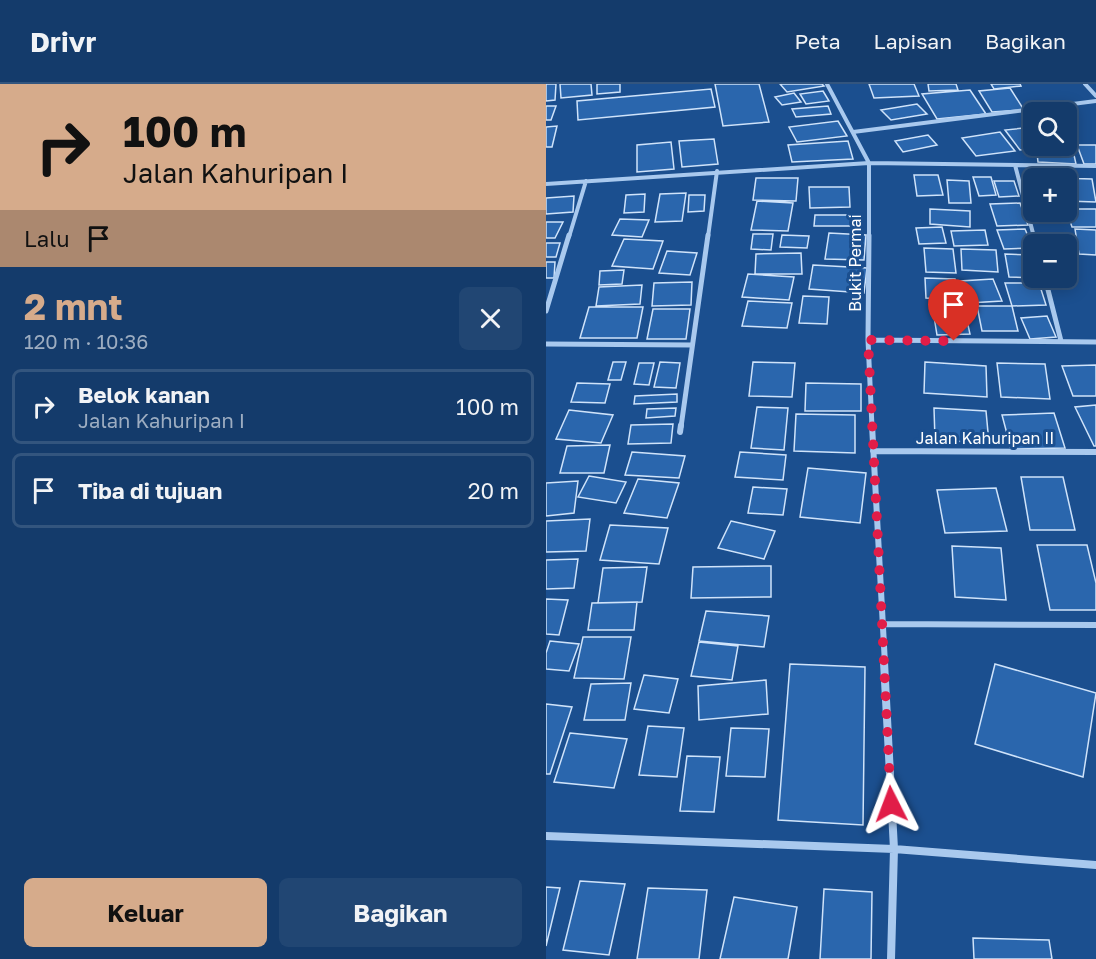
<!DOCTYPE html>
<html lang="id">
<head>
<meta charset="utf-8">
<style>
	:root { --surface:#143b6b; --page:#214673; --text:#f1f3f6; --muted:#9dadc1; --line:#33557e; --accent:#d6ab8b }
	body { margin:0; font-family:"Golos Text",sans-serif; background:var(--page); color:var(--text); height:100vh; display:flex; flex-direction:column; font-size:22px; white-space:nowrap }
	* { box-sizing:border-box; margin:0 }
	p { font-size:20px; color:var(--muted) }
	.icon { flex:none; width:33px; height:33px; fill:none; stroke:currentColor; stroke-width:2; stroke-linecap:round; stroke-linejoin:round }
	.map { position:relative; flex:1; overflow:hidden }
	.details { display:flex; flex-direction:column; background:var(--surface); width:546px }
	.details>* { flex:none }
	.top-card { background:#d6ab8b; color:#111; overflow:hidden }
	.tools { position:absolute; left:477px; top:18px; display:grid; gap:12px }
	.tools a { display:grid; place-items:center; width:54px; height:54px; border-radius:9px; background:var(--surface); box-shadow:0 3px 15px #0003,0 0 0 2px var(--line); font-size:30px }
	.pin { position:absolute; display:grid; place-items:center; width:51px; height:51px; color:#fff; margin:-62px -26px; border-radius:50% 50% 50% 0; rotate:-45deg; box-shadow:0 0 6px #0007 }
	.pin .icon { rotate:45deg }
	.me { position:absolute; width:66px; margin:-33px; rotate:357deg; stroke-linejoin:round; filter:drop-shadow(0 0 4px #0008) }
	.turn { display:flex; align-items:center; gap:21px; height:126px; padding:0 24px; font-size:27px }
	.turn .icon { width:78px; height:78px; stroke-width:2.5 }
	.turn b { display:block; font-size:42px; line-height:51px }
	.then { display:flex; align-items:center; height:57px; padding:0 24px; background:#0003; gap:12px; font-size:22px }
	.round { display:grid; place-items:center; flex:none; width:63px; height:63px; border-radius:9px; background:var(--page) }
	.headline { display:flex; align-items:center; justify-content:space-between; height:102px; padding:0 24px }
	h1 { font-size:36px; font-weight:700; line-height:45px; color:var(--accent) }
	.primary-button { display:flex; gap:12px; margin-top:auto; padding:12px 24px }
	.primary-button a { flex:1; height:69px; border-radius:9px; background:var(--accent); color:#111; font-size:24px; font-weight:700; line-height:69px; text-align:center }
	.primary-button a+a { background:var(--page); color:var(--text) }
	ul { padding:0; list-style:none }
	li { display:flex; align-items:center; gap:18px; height:75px; margin:0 12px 9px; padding:0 12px; border:3px solid var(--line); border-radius:9px }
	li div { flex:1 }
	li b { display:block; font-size:22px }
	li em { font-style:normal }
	header { display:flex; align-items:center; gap:36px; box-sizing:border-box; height:84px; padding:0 30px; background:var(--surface); border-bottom:2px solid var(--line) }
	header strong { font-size:28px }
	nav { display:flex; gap:33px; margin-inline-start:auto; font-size:21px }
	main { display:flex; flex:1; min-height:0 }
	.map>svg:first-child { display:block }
</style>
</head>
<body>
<header>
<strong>Drivr</strong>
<nav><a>Peta</a><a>Lapisan</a><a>Bagikan</a></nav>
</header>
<main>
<section class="details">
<div class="top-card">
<div class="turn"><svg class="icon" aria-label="right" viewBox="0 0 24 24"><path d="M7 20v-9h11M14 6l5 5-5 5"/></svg><div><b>100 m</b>Jalan Kahuripan I</div></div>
<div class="then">Lalu<svg class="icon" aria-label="arrive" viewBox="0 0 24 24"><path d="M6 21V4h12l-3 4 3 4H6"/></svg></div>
</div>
<div class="headline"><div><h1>2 mnt</h1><p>120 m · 10:36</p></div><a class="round"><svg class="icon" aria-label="close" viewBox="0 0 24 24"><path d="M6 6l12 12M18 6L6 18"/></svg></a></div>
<ul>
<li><svg class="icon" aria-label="right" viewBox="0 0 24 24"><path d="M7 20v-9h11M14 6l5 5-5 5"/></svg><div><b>Belok kanan</b><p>Jalan Kahuripan I</p></div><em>100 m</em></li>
<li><svg class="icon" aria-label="arrive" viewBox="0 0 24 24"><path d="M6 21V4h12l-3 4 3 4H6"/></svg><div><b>Tiba di tujuan</b></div><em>20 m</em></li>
</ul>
<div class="primary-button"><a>Keluar</a><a>Bagikan</a></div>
</section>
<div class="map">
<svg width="550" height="875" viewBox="0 0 550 875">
	<rect width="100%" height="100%" fill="#1b4f8f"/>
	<path fill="#2a66ad" stroke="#cfe3fa" stroke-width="1.5" d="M0,0h10l-1,16 -9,1z
		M14,0h31l1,11 -31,3z
		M51,0h23v8l-23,2z
		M169,0h44l10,38 -46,4z
		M234,0h42l2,2 -37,6z
		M323,0h45l5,12 -45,2z
		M382,0h28l2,6 -29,1z
		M445,0h29l1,2 -27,3z
		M464,4l14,22 -32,2 -13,-21z
		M165,5l4,18 -137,13 -1,-19z
		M424,6l16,24 -49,5 -15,-25z
		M277,7l6,10 -23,3 -6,-10z
		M248,9l7,9 -19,3 -7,-8z
		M371,20l10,10 -36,6 -10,-10z
		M0,22h10l-5,14h-5z
		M282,22l3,8 -35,3 -4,-8z
		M292,37l9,15 -50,6 -8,-15z
		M11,42l-5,21h-6v-20z
		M488,43v19h20l-34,4 -15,-20z
		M454,48l15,19 -39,5 -14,-18z
		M382,51l9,10 -34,7 -8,-11z
		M168,55l4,25 -36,3 -3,-26z
		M302,57l5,18 -61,3 -4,-17z
		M125,58l3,27 -37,3v-27z
		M531,61h19v19h-12z
		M491,69l37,2 2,9 -38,-2z
		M368,91h24l5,20 -26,1z
		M427,93h18l5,18 -17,1z
		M210,94h42l-2,23 -43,-1z
		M512,94l34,1 4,23 -30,-1v-23z
		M401,96l22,1 2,22h-22z
		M448,97h20l5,15 -20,1z
		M263,103h40l1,20 -40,1z
		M140,109l-4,28 -27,1 5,-28z
		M99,110l-1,18 -20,1 2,-18z
		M143,111h16l-1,16 -16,1z
		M28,112l-1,16 -27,2v-16z
		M211,117l36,2 -5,28 -37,-1z
		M474,119l8,22 -31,1 -7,-22z
		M384,125l40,2v16l-40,-3z
		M520,125h30v18h-24z
		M269,131h45v11h-46z
		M74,135l29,1 -7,17 -30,-2z
		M0,138h17l-8,16h-9z
		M396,143l4,16 -27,1 -3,-16z
		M479,145l8,19 -29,1 -7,-19z
		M529,145l21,1v25l-17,-1z
		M439,146l3,15 -34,1 -3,-15z
		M283,149l37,2 -2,25 -39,-1z
		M207,150h20l-2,16 -20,-1z
		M236,151l27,1 -2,12 -27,-1z
		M78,155l39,2 -10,28 -41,-3z
		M0,159h14l-4,14h-10z
		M378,164l29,1 3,24 -30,-1z
		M415,165l35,1 2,22 -36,-2z
		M121,167l30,2 -7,22 -31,-2z
		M255,169l1,21h-47l1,-20z
		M459,170l28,1 1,23h4l-29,-1z
		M0,178h9l-1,16h-8z
		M267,181l54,3 -3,25 -55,-4z
		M78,186l-2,14 -23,1 1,-14z
		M202,190l46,3 -5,23 -47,-3z
		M379,194l30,1 1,21 -30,-2z
		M447,195l9,22 -34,2 -8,-22z
		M146,198l-1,23 -39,1 2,-23z
		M459,199h34l7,22 -34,1z
		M96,201l-2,19 -44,2 3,-19z
		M257,212l26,1 -2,27 -28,-1z
		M202,217l44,2 -5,25 -45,-2z
		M417,219l7,31 -33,1 -5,-31z
		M431,222h35l6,25h-36z
		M43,223h54l-6,31h-57z
		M107,225h37l-4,30h-39z
		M501,232l9,21 -26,2 -9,-21z
		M67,278h13l-5,18h-13z
		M114,278l20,1 -4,25 -22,-1z
		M207,278l42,1 -3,34 -43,-1z
		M379,278l61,4 1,31 -63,-4z
		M93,279h15l-5,22 -15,-1z
		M451,279l48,1 5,35 -49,-2z
		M550,281v31h-23l-11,-30z
		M31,299l33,1 -5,19 -34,-1z
		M260,299l55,1v27h-56z
		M131,310v8l-43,2 1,-8z
		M550,321v41h-2l-19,-39z
		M211,323l31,1 -4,42 -33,-2z
		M130,324l-1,8 -29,2 1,-9z
		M388,324l52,3 3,32 -54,-3z
		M23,326l44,5 -12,28 -45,-4z
		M508,329l11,35 -54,1 -9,-34z
		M250,330l59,1v38l-61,-2z
		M127,340l-2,19 -43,1 3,-19z
		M64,361l-6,28h-44l7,-27z
		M86,368l53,4 -6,22 -54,-3z
		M194,368l46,3 -3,25 -48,-3z
		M262,384l58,5 -6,50 -60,-6z
		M43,392l37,6 -10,21 -38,-6z
		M475,393h42l12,53h-45z
		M92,395l41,4 -12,35 -43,-5z
		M32,397l-4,32 -28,3v-33z
		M207,403l34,2 -4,26 -35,-2z
		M450,404l11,43 -62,2 -8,-43z
		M44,435l-4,32 -40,1v-31z
		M185,437l44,10 -11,28 -46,-11z
		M64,441l58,3 -9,36 -59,-4z
		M491,461h50l9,38v27h-46z
		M406,462l49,2 5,52 -51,-3z
		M32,475l-4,29 -28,1v-29z
		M225,482v31l-80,1 2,-31z
		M101,483l-5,35 -44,1 5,-35z
		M0,515l22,1 -9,35 -13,-1z
		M91,518l-3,28h-46l4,-27z
		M160,527l63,5 -5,31 -65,-6z
		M37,553h48l-7,42 -50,-1z
		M4,557l29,3 -10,27 -23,-2v-16z
		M153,558l39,4 -6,34 -41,-4z
		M244,580l75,3 -2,158 -85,-5z
		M449,580l101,29 -13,84 -108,-33z
		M98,591l34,4 -9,34 -35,-4z
		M220,596l2,34 -69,6 -1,-34z
		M85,599l-6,37h-41l7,-36z
		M0,620l26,3 -22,67h-4z
		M102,642l36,2 -7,49 -38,-2z
		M185,644l38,1 -4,48 -39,-1z
		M24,649l57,6 -13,49 -60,-6z
		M141,672l33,1 -6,55 -34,-1z
		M34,797l45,3 -16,71 -46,-5z
		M0,803l14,1 -14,58z
		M102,804l59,2 -8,69h-62z
		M278,805l48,3 -1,67h-51z
		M188,813l63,10 -9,52h-68z
		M427,854l76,2 3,19h-78z"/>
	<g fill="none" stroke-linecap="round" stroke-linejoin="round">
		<path stroke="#a9c9ee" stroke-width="4" d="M281,0l42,79v74
			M539,0l11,12
			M307,48l243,-31
			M469,81l19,72
			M0,100l323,-21 227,3
			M23,153l17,-56
			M162,153l9,-66"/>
		<path stroke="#a9c9ee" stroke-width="5" d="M323,151l-1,105 4,87
			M488,151l2,9
			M499,194l16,63
			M0,227l23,-76
			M322,256l228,2
			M0,260l146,1
			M135,343l27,-192"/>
		<path stroke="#a9c9ee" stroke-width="6" d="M326,341l13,239
			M134,348l1,-7
			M327,367l223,1
			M336,540l214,1"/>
		<path stroke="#a9c9ee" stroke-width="8" d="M338,578l10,187 -3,110
			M0,752l348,13 202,16"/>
	</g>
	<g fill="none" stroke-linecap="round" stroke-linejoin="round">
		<path stroke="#e11d48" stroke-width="10" stroke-dasharray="0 18" d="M345,720l-23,-464 86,1"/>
	</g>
	<g text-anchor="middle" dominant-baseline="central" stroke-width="6" stroke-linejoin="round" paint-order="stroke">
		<g font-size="16" fill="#fff" stroke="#1b4f8f">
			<text transform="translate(309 179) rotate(-90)">Bukit Permai</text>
			<text x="439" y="354">Jalan Kahuripan II</text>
		</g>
	</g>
</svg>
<div class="tools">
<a><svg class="icon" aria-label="search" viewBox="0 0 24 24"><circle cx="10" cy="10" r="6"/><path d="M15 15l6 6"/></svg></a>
<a>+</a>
<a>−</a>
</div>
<div class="pin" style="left:408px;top:257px;background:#d93025"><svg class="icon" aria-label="arrive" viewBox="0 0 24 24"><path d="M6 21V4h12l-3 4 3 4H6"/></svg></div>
<svg class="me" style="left:345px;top:720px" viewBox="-20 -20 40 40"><path d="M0-17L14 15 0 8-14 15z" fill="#e11d48" stroke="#fff" stroke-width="4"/></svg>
</div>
</main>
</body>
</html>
